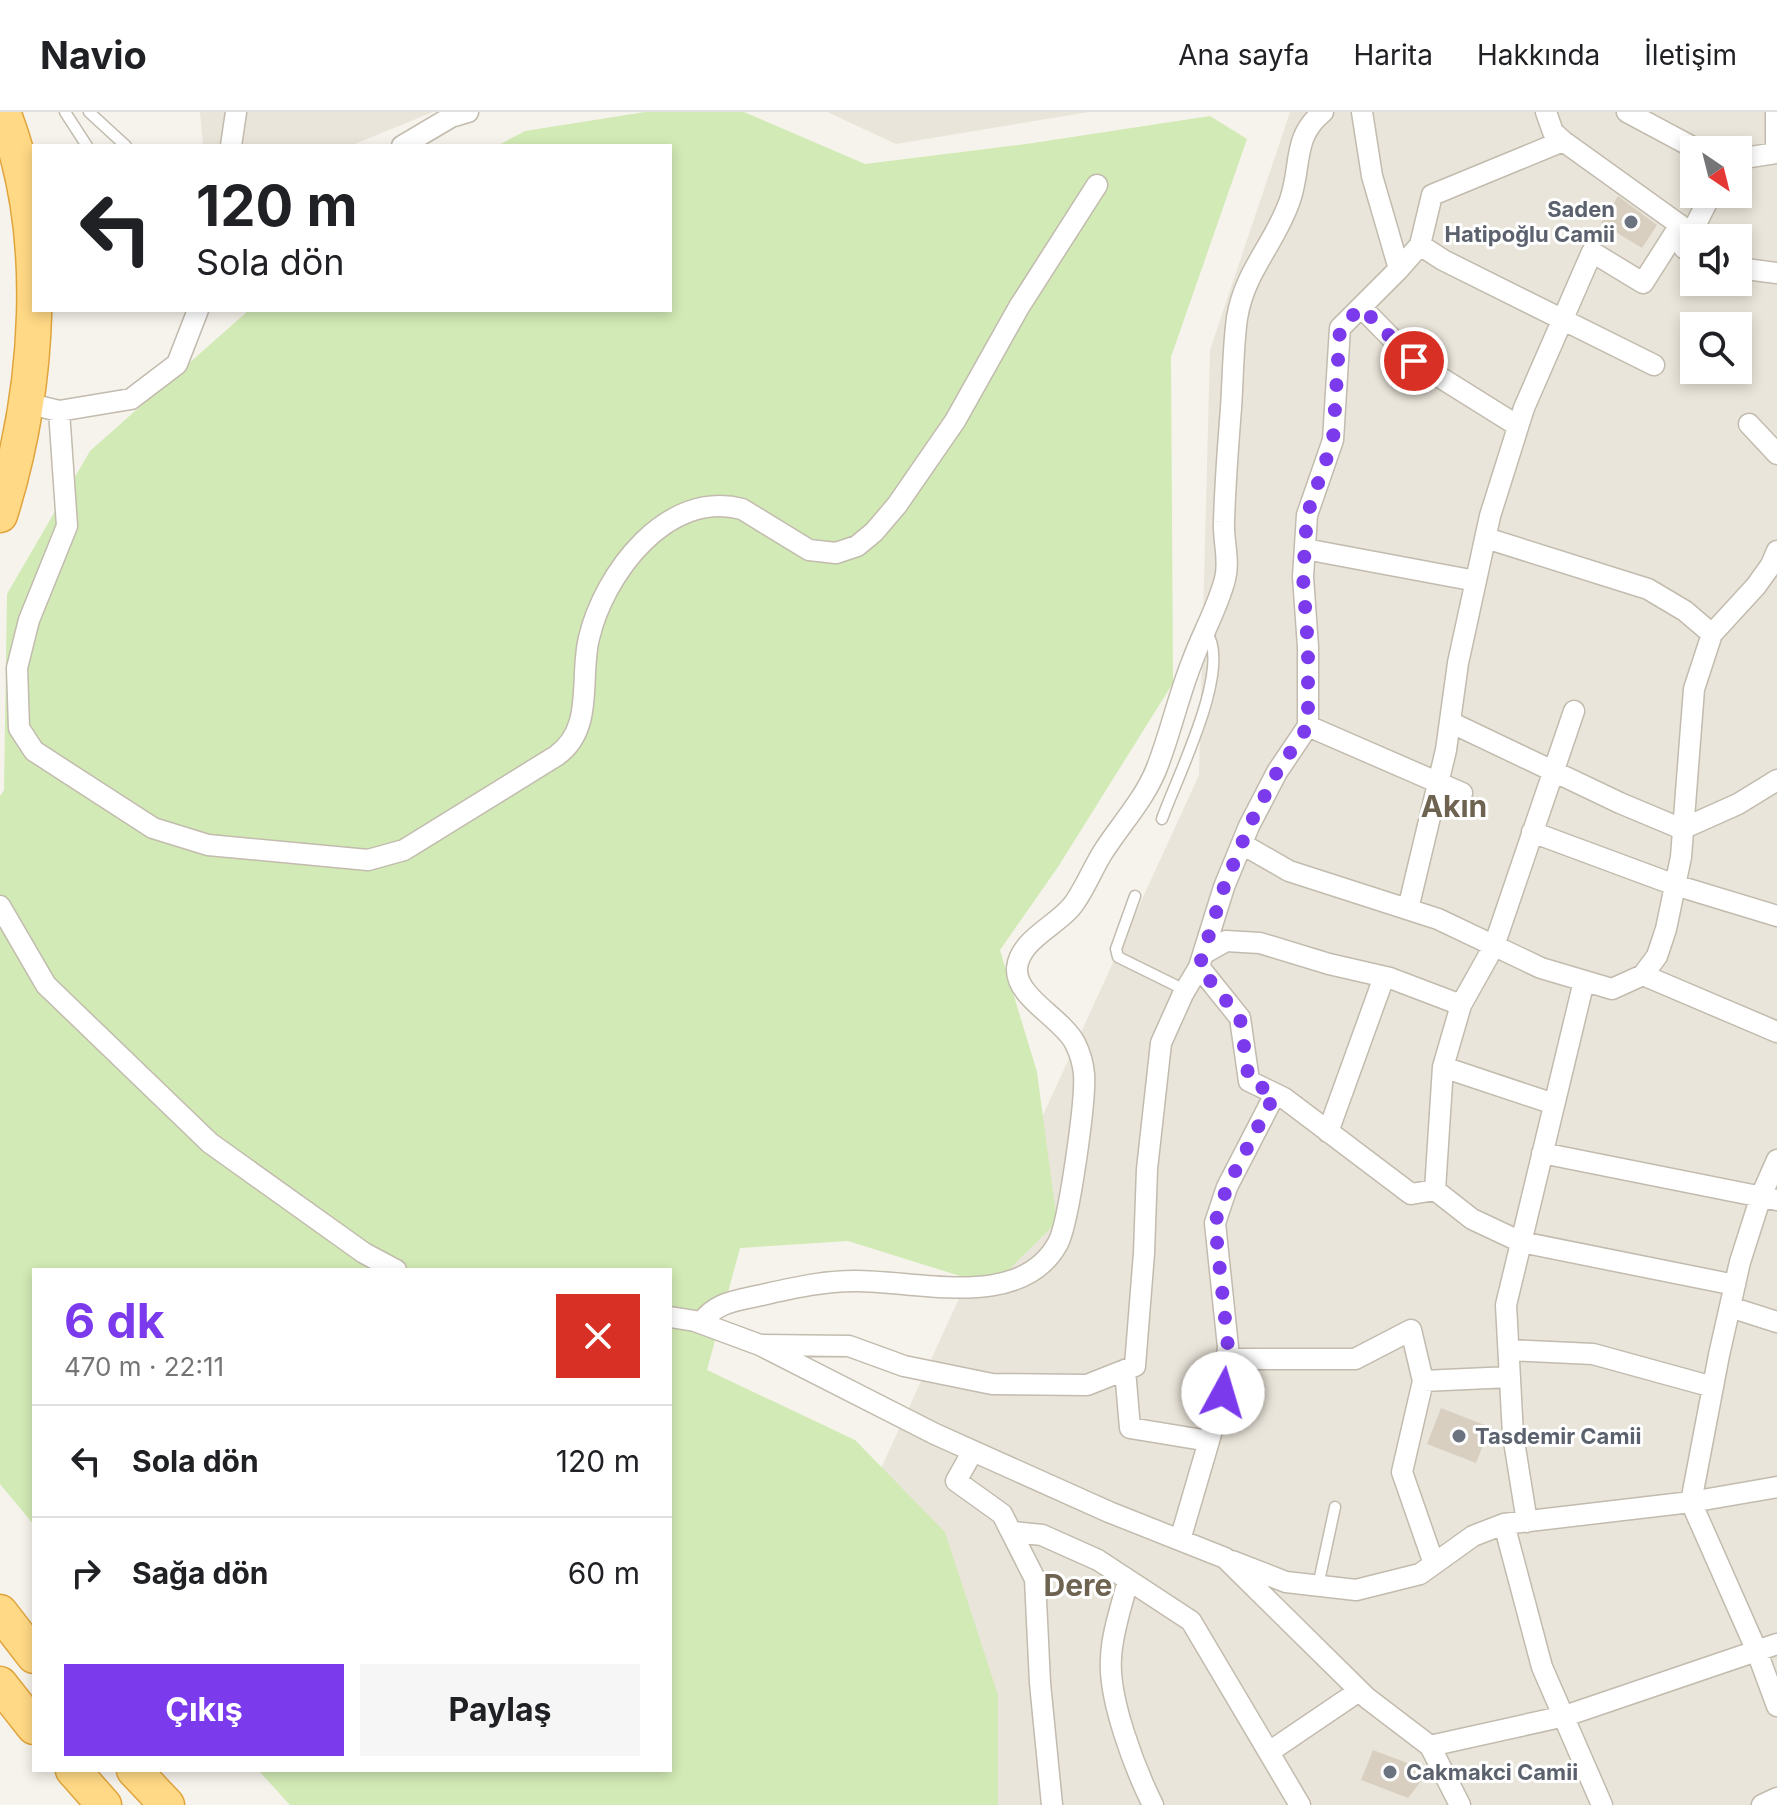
<!DOCTYPE html>
<html lang="tr">
<head>
<meta charset="utf-8">
<style>
	:root { --surface:#fff; --page:#f6f6f6; --text:#202124; --muted:#757577; --line:#e0e0e0; --accent:#7c3aed }
	body { margin:0; font-family:Inter,sans-serif; background:var(--page); color:var(--text); height:100vh; display:flex; flex-direction:column; font-size:30px; white-space:nowrap }
	* { box-sizing:border-box; margin:0 }
	p { font-size:26px; color:var(--muted) }
	.icon { flex:none; width:44px; height:44px; fill:none; stroke:currentColor; stroke-width:2; stroke-linecap:round; stroke-linejoin:round }
	.map { position:relative; flex:1; overflow:hidden }
	.details { position:absolute; left:32px; top:1156px; width:640px; height:504px; display:flex; flex-direction:column; background:var(--surface); border-radius:0px; box-shadow:0 4px 12px #0003 }
	.details>* { flex:none }
	.guide { position:absolute; left:32px; top:32px; width:640px; height:168px; border-radius:0px; box-shadow:0 4px 12px #0003; background:#fff; color:var(--text); overflow:hidden }
	.needle { width:52px; rotate:145deg }
	.buttons { position:absolute; left:1680px; top:24px; display:grid; gap:16px }
	.buttons a { display:grid; place-items:center; width:72px; height:72px; border-radius:0px; background:var(--surface); box-shadow:0 4px 12px #0003; font-size:40px }
	.pin { position:absolute; display:grid; place-items:center; width:68px; height:68px; color:#fff; margin:-34px; border:4px solid #fff; border-radius:50%; box-shadow:0 2px 8px #0007 }
	.me { position:absolute; width:88px; margin:-44px; rotate:6deg; stroke-linejoin:round; filter:drop-shadow(0 0 6px #0008) }
	.turn { display:flex; align-items:center; gap:28px; height:168px; padding:0 32px; font-size:36px }
	.turn .icon { width:104px; height:104px; stroke-width:2.5 }
	.turn b { display:block; font-size:56px; line-height:68px }
	.round { display:grid; place-items:center; flex:none; width:84px; height:84px; border-radius:0px; background:var(--page) }
	.summary { display:flex; align-items:center; justify-content:space-between; height:136px; padding:0 32px }
	h1 { font-size:48px; font-weight:700; line-height:60px; color:var(--accent) }
	.primary-button { display:flex; gap:16px; margin-top:auto; padding:16px 32px }
	.primary-button a { flex:1; height:92px; border-radius:0px; background:var(--accent); color:#fff; font-size:32px; font-weight:700; line-height:92px; text-align:center }
	.primary-button a+a { background:var(--page); color:var(--text) }
	ul { padding:0; list-style:none }
	li { display:flex; align-items:center; gap:24px; height:112px; padding:0 32px; border-top:2px solid var(--line) }
	li div { flex:1 }
	li b { display:block; font-size:30px }
	li em { font-style:normal }
	header { display:flex; align-items:center; gap:48px; box-sizing:border-box; height:112px; padding:0 40px; background:var(--surface); border-bottom:2px solid var(--line) }
	header strong { font-size:38px }
	nav { display:flex; gap:44px; margin-inline-start:auto; font-size:28px }
	.map>svg:first-child { display:block }
</style>
</head>
<body>
<header>
<strong>Navio</strong>
<nav><a>Ana sayfa</a><a>Harita</a><a>Hakkında</a><a>İletişim</a></nav>
</header>
<div class="map">
<svg width="1777" height="1693" viewBox="0 0 1777 1693">
	<rect width="100%" height="100%" fill="#f6f3ec"/>
	<path fill="#eae5da" fill-rule="evenodd" d="M200,0h233l-83,34h-147z
		M827,0h262l-193,32z
		M1290,0h487v1693h-835l-75,-306 332,-724 11,-425zM1694,38h44v44h-44zM1694,126h44v44h-44zM1694,214h44v44h-44z"/>
	<path fill="#d2eab5" d="M645,0h99l121,52 168,-21 177,-27 37,23 -76,218 2,326 -115,184 -58,83 37,122 20,150 -65,64 -144,-45 -108,7 -33,122 148,70 90,92 53,163v110h-708l-32,-35h412v-500h-636v255l-34,-41v-688l4,-6 3,-196 83,-143 159,-141h421v-164h-173l28,-15z"/>
	<path fill="#d8cfc1" d="M1618,84l39,29 -15,23 -41,-25z
		M1441,1296l49,19 -14,36 -49,-19z
		M1373,1638l37,14 12,16 -14,18 -47,-18z"/>
	<g fill="none" stroke-linecap="round" stroke-linejoin="round">
		<defs>
			<path id="service" d="M65,0l22,34
				M89,0l37,34
				M1162,707c13,-38 72,-153 44,-187
				M1135,784l-19,53 2,8 67,33
				M1318,1474l17,-79"/>
			<path id="minor" d="M1546,0l7,20 10,9 117,84 4,23 10,8
				M1627,0l71,38
				M231,34l5,-34
				M402,34l49,-29 17,-5
				M1738,47l38,-6v-41
				M1420,133l23,15 211,105
				M1684,136l27,-54
				M1738,156l39,5
				M1399,157l21,-24 12,-50 131,-54
				M1361,195l53,54 104,65
				M26,291l33,8 72,-12 46,-35 21,-54
				M59,299l8,115 -38,94 -12,48 2,60 15,23 119,77 55,17 160,15 36,-10 152,-94c39,-27 23,-78 33,-118 15,-64 78,-149 153,-129l67,41 27,3 21,-7 17,-14 23,-27 58,-84 64,-114 78,-122
				M1749,312l28,30
				M1486,426l162,51 37,22 27,23
				M1305,437l171,32
				M1450,610l170,81 62,26 56,-25 39,-24
				M1308,614l154,67
				M1532,720l143,53 102,31
				M1242,732l47,27 149,48 103,49 71,21 31,-14 14,-19 9,-27 15,-72 13,-168 18,-55 44,-48 15,-21 6,-14
				M0,794l46,79 164,158 154,110 32,17
				M1408,797l38,-159 12,-87 32,-147 34,-108 68,-156 51,31 37,-58
				M1203,842l23,-13 34,2 69,21 61,14 71,27
				M1199,855l41,51 9,63 35,17 127,96 24,-4 37,29 49,23 214,43
				M1643,863l134,57
				M1443,955l111,37
				M1328,1020l56,-155
				M1542,1041l235,47
				M1777,1048l-16,36 -21,66 -21,93 -28,147 65,147 21,57
				M1435,1078l8,-123 18,-62 33,-59 80,-235
				M1730,1195l47,15
				M670,1205l25,4 65,24 175,89 174,78 116,46 142,140 63,48 30,59
				M701,1211c14,-20 33,-22 56,-27 32,-7 64,-15 97,-15 62,-1 167,31 204,-38 11,-21 28,-143 26,-169 -1,-11 -4,-21 -9,-31 -13,-25 -60,-46 -58,-75 3,-30 43,-43 58,-66 11,-16 18,-34 28,-50 18,-28 40,-51 53,-82 14,-35 22,-73 36,-108 10,-28 26,-55 33,-83 5,-19 -2,-38 -1,-57 1,-38 4,-76 7,-114 2,-30 2,-60 6,-90 8,-48 38,-74 53,-118 12,-35 2,-63 33,-88
				M760,1233l89,1 55,20 88,18 95,1 48,-19 9,-113 3,-84 14,-126 22,-49 16,-27 25,-80 25,-61 28,-54 31,-46v-79l-5,-70 4,-62 26,-75 7,-112 59,-59 -27,-93 -10,-64
				M1509,1238l84,4 120,33
				M1227,1247h128l56,-29 12,51 -21,91 32,92
				M1125,1258l5,58 79,13
				M1423,1269l87,-4
				M973,1339l-17,30 46,33 33,65 5,104 12,122
				M1527,1410l-14,-87 -7,-130 78,-324
				M1504,1412l38,143 60,138
				M1013,1420l29,3 56,25 93,61 109,184
				M1180,1428l43,-147 5,-46 -13,-124 12,-36 48,-93
				M1232,1449l54,21 70,8 64,-16 53,-38 31,-12 187,-22 86,-15
				M1128,1468c-6,25 -16,52 -17,78 -3,41 24,111 42,147
				M1430,1634l135,-30 212,-72
				M1269,1640l90,-61
				M1762,1693l15,-7"/>
			<path id="trunk" d="M0,403c39,-124 51,-281 3,-403
				M0,1500l34,44
				M0,1572l34,43
				M73,1658l31,35
				M134,1658l33,35"/>
		</defs>
		<use href="#service" stroke="#c2bbae" stroke-width="13"/>
		<use href="#minor" stroke="#c2bbae" stroke-width="23"/>
		<use href="#trunk" stroke="#e0a43c" stroke-width="37"/>
		<use href="#service" stroke="#fff" stroke-width="10"/>
		<use href="#minor" stroke="#fff" stroke-width="20"/>
		<use href="#trunk" stroke="#ffd985" stroke-width="34"/>
	</g>
	<g fill="none" stroke-linecap="round" stroke-linejoin="round">
		<path stroke="#7c3aed" stroke-width="14" stroke-dasharray="0 25.2" d="M1223,1281l5,-46 -13,-124 12,-36 48,-93 -26,-13 -9,-63 -41,-51 25,-80 25,-61 28,-54 31,-46v-79l-5,-70 4,-62 26,-75 7,-112 21,-21 53,54"/>
	</g>
	<g fill="#6b7280" stroke="#fff" stroke-width="3">
		<circle cx="1631" cy="110" r="8"/>
		<circle cx="1459" cy="1324" r="8"/>
		<circle cx="1390" cy="1660" r="8"/>
	</g>
	<g text-anchor="middle" dominant-baseline="central" stroke-width="6" stroke-linejoin="round" paint-order="stroke">
		<g font-size="22" font-weight="bold" fill="#5b616d" stroke="#fff" text-anchor="start">
			<text x="1615" y="97" text-anchor="end">Saden<tspan x="1615" dy="25">Hatipoğlu Camii</tspan></text>
			<text x="1475" y="1324">Tasdemir Camii</text>
			<text x="1406" y="1660">Cakmakci Camii</text>
		</g>
		<g font-size="30" font-weight="bold" fill="#6e6250" stroke="#fff">
			<text x="1454" y="694">Akın</text>
			<text x="1078" y="1473">Dere</text>
		</g>
	</g>
</svg>
<div class="buttons">
<a><svg class="needle" viewBox="-14 -14 28 28"><path d="M0-13l5 13h-10z" fill="#e53935"/><path d="M0 13l5-13h-10z" fill="#757577"/></svg></a>
<a><svg class="icon" aria-label="sound" viewBox="0 0 24 24"><path d="M4 9h4l5-4v14l-5-4H4zM17 9q2 3 0 6"/></svg></a>
<a><svg class="icon" aria-label="search" viewBox="0 0 24 24"><circle cx="10" cy="10" r="6"/><path d="M15 15l6 6"/></svg></a>
</div>
<div class="pin" style="left:1414px;top:249px;background:#d93025"><svg class="icon" aria-label="arrive" viewBox="0 0 24 24"><path d="M6 21V4h12l-3 4 3 4H6"/></svg></div>
<svg class="me" style="left:1223px;top:1281px" viewBox="-20 -20 40 40"><circle r="19" fill="#fff"/><path d="M0-13L10 11 0 6-10 11z" fill="#7c3aed"/></svg>
<div class="guide">
<div class="turn"><svg class="icon" aria-label="left" viewBox="0 0 24 24"><path d="M17 20v-9H6M10 6l-5 5 5 5"/></svg><div><b>120 m</b>Sola dön</div></div>
</div>
<section class="details">
<div class="summary"><div><h1>6 dk</h1><p>470 m · 22:11</p></div><a class="round" style="background:#d93025;color:#fff"><svg class="icon" aria-label="close" viewBox="0 0 24 24"><path d="M6 6l12 12M18 6L6 18"/></svg></a></div>
<ul>
<li><svg class="icon" aria-label="left" viewBox="0 0 24 24"><path d="M17 20v-9H6M10 6l-5 5 5 5"/></svg><div><b>Sola dön</b></div><em>120 m</em></li>
<li><svg class="icon" aria-label="right" viewBox="0 0 24 24"><path d="M7 20v-9h11M14 6l5 5-5 5"/></svg><div><b>Sağa dön</b></div><em>60 m</em></li>
</ul>
<div class="primary-button"><a>Çıkış</a><a>Paylaş</a></div>
</section>
</div>
</body>
</html>
